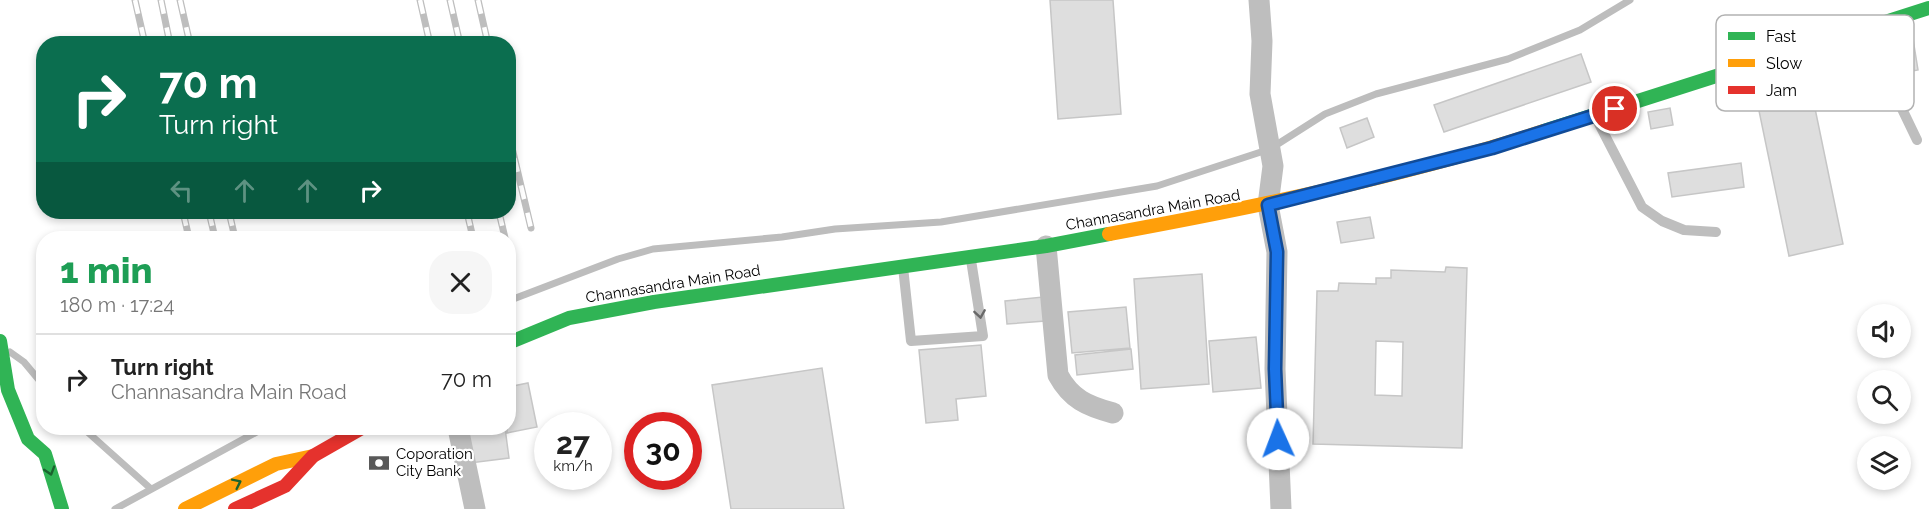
<!DOCTYPE html>
<html lang="en">
<head>
<meta charset="utf-8">
<style>
	:root { --surface:#fff; --page:#f6f6f6; --text:#222; --muted:#767676; --line:#e0e0e0 }
	body { margin:0; font-family:Raleway,sans-serif; background:var(--page); color:var(--text); height:100vh; display:flex; flex-direction:column; font-size:22px; white-space:nowrap }
	* { box-sizing:border-box; margin:0 }
	p { font-size:20px; color:var(--muted) }
	.icon { flex:none; width:33px; height:33px; fill:none; stroke:currentColor; stroke-width:2; stroke-linecap:round; stroke-linejoin:round }
	.map { position:relative; flex:1; overflow:hidden }
	.sheet { position:absolute; left:36px; top:231px; width:480px; height:204px; display:flex; flex-direction:column; background:var(--surface); border-radius:24px; box-shadow:0 3px 9px #0003 }
	.sheet>* { flex:none }
	.top-card { position:absolute; left:36px; top:36px; width:480px; height:183px; border-radius:24px; box-shadow:0 3px 9px #0003; background:#0b6e4f; color:#fff; overflow:hidden }
	.buttons { position:absolute; left:1857px; top:304px; display:grid; gap:12px }
	.buttons a { display:grid; place-items:center; width:54px; height:54px; border-radius:50%; background:var(--surface); box-shadow:0 3px 9px #0003; font-size:30px }
	.speed { position:absolute; left:534px; top:412px; display:flex; gap:12px; font-size:30px; font-weight:700; text-align:center }
	.speed>* { display:grid; place-content:center; width:78px; height:78px; border-radius:50%; background:var(--surface); box-shadow:0 3px 9px #0003; line-height:1 }
	.speed small { font-size:15px; font-weight:400 }
	.speed .limit { border:9px solid #d22; background:#fff; color:#111 }
	.pin { position:absolute; display:grid; place-items:center; width:51px; height:51px; color:#fff; margin:-26px; border:3px solid #fff; border-radius:50%; box-shadow:0 2px 6px #0007 }
	.me { position:absolute; width:66px; margin:-33px; rotate:358deg; stroke-linejoin:round; filter:drop-shadow(0 0 4px #0008) }
	.turn { display:flex; align-items:center; gap:21px; height:126px; padding:0 24px; font-size:27px }
	.turn .icon { width:78px; height:78px; stroke-width:2.5 }
	.turn b { display:block; font-size:42px; line-height:51px }
	.lanes { display:flex; align-items:center; height:57px; padding:0 24px; background:#0003; justify-content:center; gap:30px; direction:ltr }
	.lanes .off { opacity:.35 }
	.round { display:grid; place-items:center; flex:none; width:63px; height:63px; border-radius:24px; background:var(--page) }
	.overview { display:flex; align-items:center; justify-content:space-between; height:102px; padding:0 24px }
	h1 { font-size:36px; font-weight:800; line-height:45px; color:#1e9e55 }
	ul { padding:0; list-style:none }
	li { display:flex; align-items:center; gap:18px; height:90px; padding:0 24px; border-top:2px solid var(--line) }
	li div { flex:1 }
	li b { display:block; font-size:22px }
	li em { font-style:normal }
	.map>svg:first-child { display:block }
</style>
</head>
<body>
<div class="map">
<svg width="1929" height="509" viewBox="0 0 1929 509">
	<rect width="100%" height="100%" fill="#fff"/>
	<g fill="none" stroke-linecap="round" stroke-linejoin="round">
		<path stroke="#bdbdbd" stroke-width="7" d="M508,301l110,-42 35,-10 129,-12 53,-8 106,-7 216,-36 113,-37 55,-35 51,-20 132,-35 72,-29 50,-30
			M10,352l14,10 20,24
			M83,428l67,60
			M115,509l149,-81"/>
	</g>
	<path fill="#dedede" stroke="#c6c6c6" stroke-width="1.5" fill-rule="evenodd" d="M1050,0h63l8,114 -63,5z
		M1913,39l5,31 -27,5 -5,-31z
		M1581,54l10,28 -147,50 -10,-27z
		M1811,89l32,155 -54,12 -32,-155z
		M1670,108l3,17 -22,4 -3,-17z
		M1367,118l7,19 -27,11 -7,-20z
		M1741,163l3,24 -72,10 -4,-24z
		M1370,217l4,21 -33,5 -4,-21z
		M1446,267l21,1 -5,180 -149,-4 4,-153h21l1,-8 37,1v-6h15v-8l54,2zM1376,341l27,1 -1,54 -27,-1z
		M1202,274l7,110 -68,5 -7,-110z
		M1043,297l2,24 -38,3 -2,-23z
		M1126,307l4,41 -58,5 -4,-41z
		M1256,337l5,51 -48,4 -4,-51z
		M981,345l5,51 -30,3 2,21 -32,3 -7,-73z
		M1131,349l2,20 -56,6 -2,-20z
		M822,368l22,141h-113l-19,-124z
		M528,383l9,44 -30,6 1,-46z
		M465,428h40l4,30 -39,5z"/>
	<g fill="none" stroke-linecap="round" stroke-linejoin="round">
		<path stroke="#bebebe" stroke-width="10" d="M1865,32l52,108
			M1596,118l46,89 20,14 22,9 32,2
			M903,267l8,74 72,-5 -12,-76"/>
		<path stroke="#bebebe" stroke-width="21" d="M1259,0l3,41 -2,53 13,72 -5,39 9,47 -2,117 6,140
			M1046,246l12,129c13,24 29,31 55,38
			M458,428l17,81"/>
		<path stroke="#30b455" stroke-width="14" d="M1544,131l385,-123
			M0,341l8,49 20,49 17,15 17,55
			M508,343l61,-25 85,-16 392,-56 63,-12"/>
		<path stroke="#ff9f0a" stroke-width="14" d="M1109,234c147,-27 293,-57 435,-103
			M185,509l91,-45 37,-8"/>
		<path stroke="#e5322d" stroke-width="14" d="M235,509l50,-23 28,-30 49,-28"/>
		<defs>
			<path id="rail" d="M135,0l10,44
				M161,0l9,44
				M180,0l10,44
				M420,0l10,44
				M450,0l10,44
				M478,0l10,44
				M508,131l23,97
				M183,212l6,26
				M209,212l6,26
				M229,212l6,26
				M467,212l6,26
				M499,212l6,26"/>
		</defs>
		<use href="#rail" stroke="#bebebe" stroke-width="7"/>
		<use href="#rail" stroke="#fff" stroke-width="4.5" stroke-dasharray="14" stroke-linecap="butt"/>
	</g>
	<defs><path id="oneway-chevron" d="M-2-3.5L2.5 0L-2 3.5" fill="none" stroke-width="1.6" stroke-linecap="round" stroke-linejoin="round" transform="scale(1.5)"/></defs>
	<use stroke="#686868" href="#oneway-chevron" transform="translate(980 314) rotate(81)"/>
	<g stroke="#1a632f">
		<use href="#oneway-chevron" transform="translate(50 471) rotate(73)"/>
		<use href="#oneway-chevron" transform="translate(237 483) rotate(-26)"/>
	</g>
	<g fill="none" stroke-linecap="round" stroke-linejoin="round">
		<defs>
			<path id="route" d="M1278,439l-3,-70 2,-117 -9,-47 224,-57 123,-39"/>
		</defs>
		<use href="#route" stroke="#114b97" stroke-width="15"/>
		<use href="#route" stroke="#1a73e8" stroke-width="10"/>
	</g>
	<defs>
		<symbol id="bank-bare" viewBox="-9 -9 18 18"><path d="M-6-4H6V4H-6ZM0-2.3a2.3 2.3 0 1 0 0 4.6a2.3 2.3 0 1 0 0-4.6Z" fill="#595959" stroke="#fff" stroke-width="2.5" paint-order="stroke"/></symbol>
	</defs>
	<g fill-rule="evenodd">
		<use href="#bank-bare" x="364" y="448" width="30" height="30"/>
	</g>
	<g text-anchor="middle" dominant-baseline="central" stroke-width="4.5" stroke-linejoin="round" paint-order="stroke">
		<g font-size="15" fill="#000" stroke="#fff">
			<text transform="translate(1153 210) rotate(-10)">Channasandra Main Road</text>
			<text transform="translate(673 284) rotate(-9)">Channasandra Main Road</text>
		</g>
		<g font-size="15" fill="#000" stroke="#fff" text-anchor="start">
			<text x="396" y="454">Coporation<tspan x="396" dy="17">City Bank</tspan></text>
		</g>
	</g>
	<rect x="1716" y="15" width="198" height="96" rx="9" fill="#fff" stroke="#b2b2b2" stroke-width="1.5"/>
	<rect x="1728" y="32" width="27" height="8" fill="#30b455"/>
	<rect x="1728" y="59" width="27" height="8" fill="#ff9f0a"/>
	<rect x="1728" y="86" width="27" height="8" fill="#e5322d"/>
	<g font-size="16" fill="#000">
		<text x="1766" y="42">Fast</text>
		<text x="1766" y="69">Slow</text>
		<text x="1766" y="96">Jam</text>
	</g>
</svg>
<div class="buttons">
<a><svg class="icon" aria-label="sound" viewBox="0 0 24 24"><path d="M4 9h4l5-4v14l-5-4H4zM17 9q2 3 0 6"/></svg></a>
<a><svg class="icon" aria-label="search" viewBox="0 0 24 24"><circle cx="10" cy="10" r="6"/><path d="M15 15l6 6"/></svg></a>
<a><svg class="icon" aria-label="layers" viewBox="0 0 24 24"><path d="M12 4l9 5-9 5-9-5zM3 14l9 5 9-5"/></svg></a>
</div>
<div class="speed"><div>27<small>km/h</small></div><div class="limit">30</div></div>
<div class="pin" style="left:1615px;top:109px;background:#d93025"><svg class="icon" aria-label="arrive" viewBox="0 0 24 24"><path d="M6 21V4h12l-3 4 3 4H6"/></svg></div>
<svg class="me" style="left:1278px;top:439px" viewBox="-20 -20 40 40"><circle r="19" fill="#fff"/><path d="M0-13L10 11 0 6-10 11z" fill="#1a73e8"/></svg>
<div class="top-card">
<div class="turn"><svg class="icon" aria-label="right" viewBox="0 0 24 24"><path d="M7 20v-9h11M14 6l5 5-5 5"/></svg><div><b>70 m</b>Turn right</div></div>
<div class="lanes"><svg class="icon off" aria-label="left" viewBox="0 0 24 24"><path d="M17 20v-9H6M10 6l-5 5 5 5"/></svg><svg class="icon off" aria-label="ahead" viewBox="0 0 24 24"><path d="M12 20V5M6 11l6-6 6 6"/></svg><svg class="icon off" aria-label="ahead" viewBox="0 0 24 24"><path d="M12 20V5M6 11l6-6 6 6"/></svg><svg class="icon" aria-label="right" viewBox="0 0 24 24"><path d="M7 20v-9h11M14 6l5 5-5 5"/></svg></div>
</div>
<section class="sheet">
<div class="overview"><div><h1>1 min</h1><p>180 m · 17:24</p></div><a class="round"><svg class="icon" aria-label="close" viewBox="0 0 24 24"><path d="M6 6l12 12M18 6L6 18"/></svg></a></div>
<ul>
<li><svg class="icon" aria-label="right" viewBox="0 0 24 24"><path d="M7 20v-9h11M14 6l5 5-5 5"/></svg><div><b>Turn right</b><p>Channasandra Main Road</p></div><em>70 m</em></li>
</ul>
</section>
</div>
</body>
</html>
